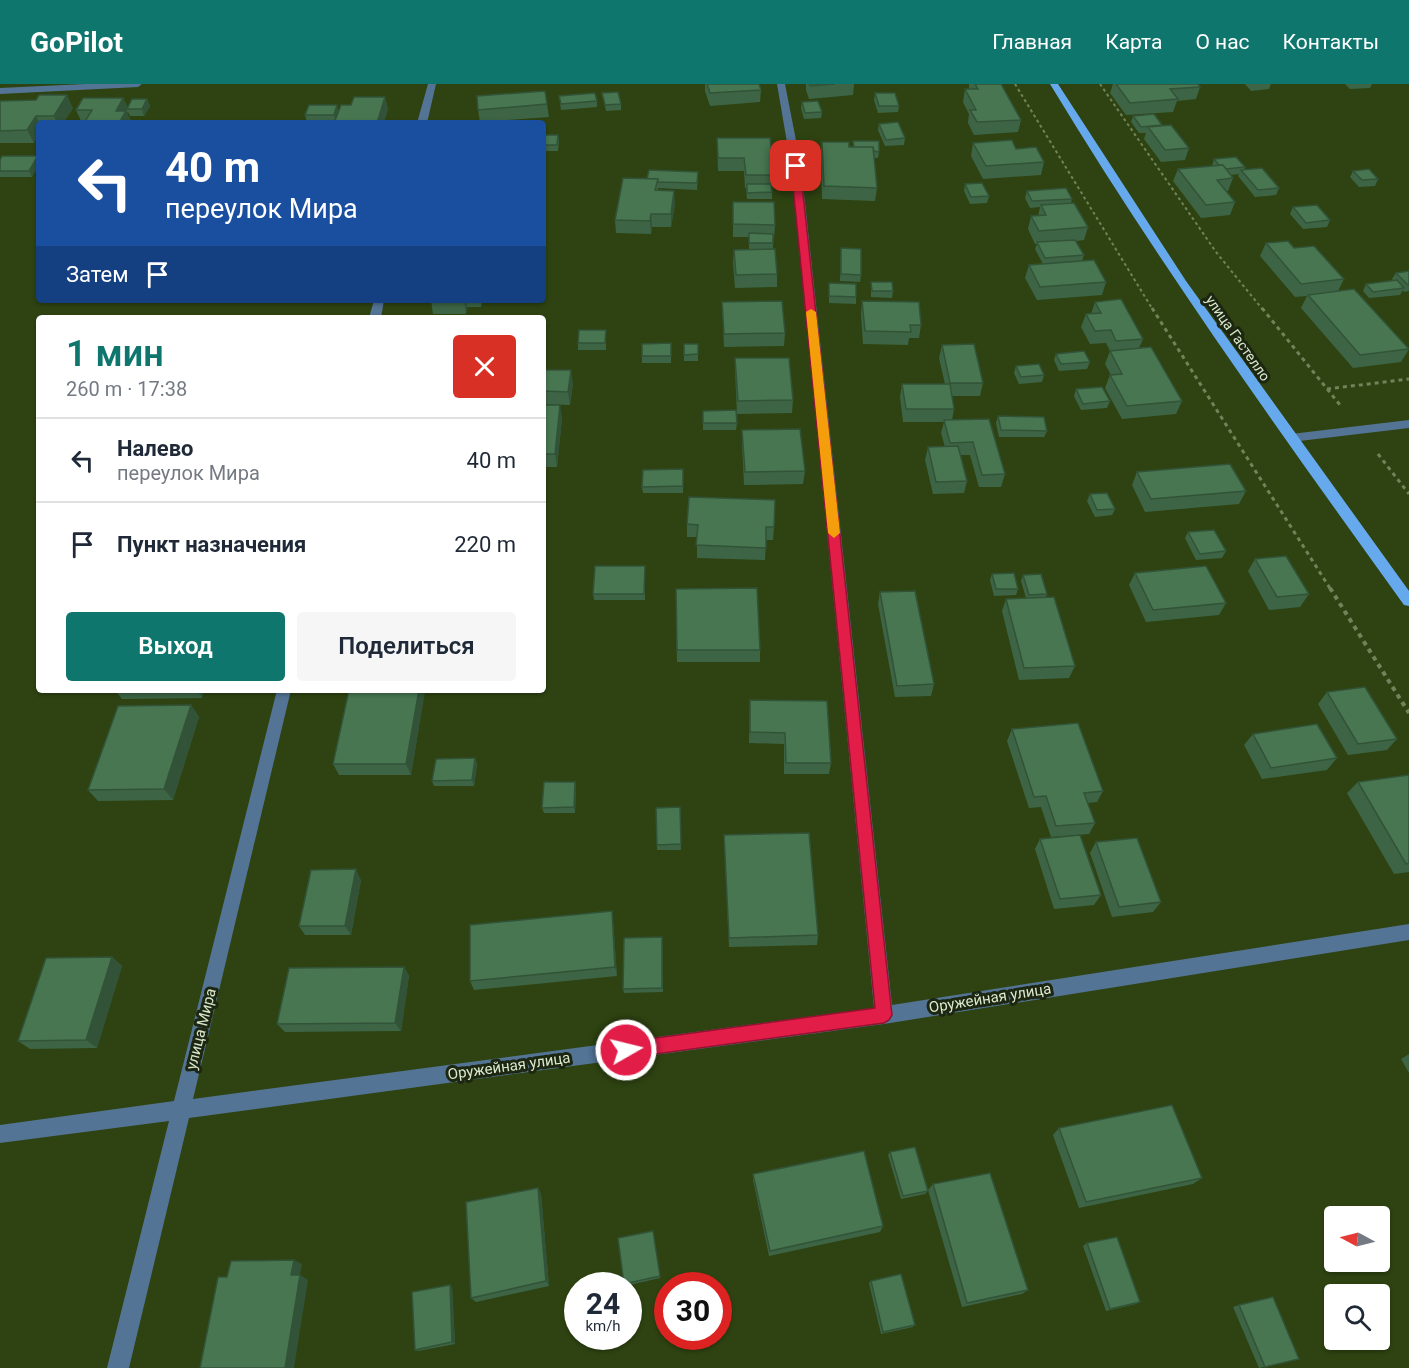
<!DOCTYPE html>
<html lang="ru">
<head>
<meta charset="utf-8">
<style>
	:root { --surface:#fff; --page:#f6f6f7; --text:#1f2937; --muted:#747a83; --line:#e0e1e3; --accent:#0f766e }
	body { margin:0; font-family:Roboto,sans-serif; background:var(--page); color:var(--text); height:100vh; display:flex; flex-direction:column; font-size:22px; white-space:nowrap }
	* { box-sizing:border-box; margin:0 }
	p { font-size:20px; color:var(--muted) }
	.icon { flex:none; width:33px; height:33px; fill:none; stroke:currentColor; stroke-width:2; stroke-linecap:round; stroke-linejoin:round }
	.map { position:relative; flex:1; overflow:hidden }
	.details { position:absolute; left:36px; top:231px; width:510px; height:378px; display:flex; flex-direction:column; background:var(--surface); border-radius:6px; box-shadow:0 2px 4px #0004 }
	.details>* { flex:none }
	.hud { position:absolute; left:36px; top:36px; width:510px; height:183px; border-radius:6px; box-shadow:0 2px 4px #0004; background:#1a4fa0; color:#fff; overflow:hidden }
	.needle { width:39px; rotate:277deg }
	.fabs { position:absolute; left:1324px; top:1122px; display:grid; gap:12px }
	.fabs a { display:grid; place-items:center; width:66px; height:66px; border-radius:6px; background:var(--surface); box-shadow:0 2px 4px #0004; font-size:30px }
	.speed { position:absolute; left:564px; top:1188px; display:flex; gap:12px; font-size:30px; font-weight:700; text-align:center }
	.speed>* { display:grid; place-content:center; width:78px; height:78px; border-radius:50%; background:var(--surface); box-shadow:0 2px 4px #0004; line-height:1 }
	.speed small { font-size:15px; font-weight:400 }
	.speed .limit { border:9px solid #d22; background:#fff; color:#111 }
	.pin { position:absolute; display:grid; place-items:center; width:51px; height:51px; color:#fff; margin:-26px; border-radius:12px; box-shadow:0 3px 9px #0006 }
	.me { position:absolute; width:66px; margin:-33px; rotate:82deg; stroke-linejoin:round; filter:drop-shadow(0 0 4px #0008) }
	.turn { display:flex; align-items:center; gap:21px; height:126px; padding:0 30px; font-size:27px }
	.turn .icon { width:78px; height:78px; stroke-width:2.5 }
	.turn b { display:block; font-size:42px; line-height:51px }
	.then { display:flex; align-items:center; height:57px; padding:0 30px; background:#0003; gap:12px; font-size:22px }
	.round { display:grid; place-items:center; flex:none; width:63px; height:63px; border-radius:6px; background:var(--page) }
	.head { display:flex; align-items:center; justify-content:space-between; height:102px; padding:0 30px }
	h1 { font-size:36px; font-weight:600; line-height:45px; color:var(--accent) }
	.button { display:flex; gap:12px; margin-top:auto; padding:12px 30px }
	.button a { flex:1; height:69px; border-radius:6px; background:var(--accent); color:#fff; font-size:24px; font-weight:600; line-height:69px; text-align:center }
	.button a+a { background:var(--page); color:var(--text) }
	ul { padding:0; list-style:none }
	li { display:flex; align-items:center; gap:18px; height:84px; padding:0 30px; border-top:2px solid var(--line) }
	li div { flex:1 }
	li b { display:block; font-size:22px }
	li em { font-style:normal }
	header { display:flex; align-items:center; gap:36px; box-sizing:border-box; height:84px; padding:0 30px; background:var(--accent); color:#fff }
	header strong { font-size:28px }
	nav { display:flex; gap:33px; margin-inline-start:auto; font-size:21px }
	.map>svg:first-child { display:block }
</style>
</head>
<body>
<header>
<strong>GoPilot</strong>
<nav><a>Главная</a><a>Карта</a><a>О нас</a><a>Контакты</a></nav>
</header>
<div class="map">
<svg width="1409" height="1284" viewBox="0 0 1409 1284">
	<rect width="100%" height="100%" fill="#2e4311"/>
	<g fill="none" stroke-linecap="round" stroke-linejoin="round">
		<path stroke="#71835a" stroke-width="2" stroke-dasharray="3 3" stroke-linecap="butt" d="M1015,0l138,226
			M1100,0l116,168 47,58"/>
		<path stroke="#71835a" stroke-width="3" stroke-dasharray="4 4" stroke-linecap="butt" d="M1152,224l179,282
			M1262,224l78,97
			M1327,305l82,-10
			M1378,370l31,40"/>
		<path stroke="#71835a" stroke-width="4" stroke-dasharray="4.5 4.5" stroke-linecap="butt" d="M1330,504l79,125"/>
		<path fill="#547495" fill-rule="evenodd" d="M85,0h57l-4,3 -138,7v-6z
			M428,0h8l-9,39h-10z
			M777,0h8l16,82 91,839 517,-81v16l-525,84 -695,94 -60,250h-22l62,-247 -169,22v-18l174,-24 103,-411h14l-98,409 681,-91 -83,-842z
			M374,216h10l-3,18h-12z
			M1409,336v8l-118,14 -6,-4 6,-4z"/>
		<path fill="#66aaed" fill-rule="evenodd" d="M1050,0h8l128,197 223,310v15l-5,-1c-123,-171 -245,-341 -354,-521z"/>
	</g>
	<path fill="#3d6545" d="M705,0h54l2,6 -1,12 -50,4 -5,-15z
		M806,0h48l-1,11 -44,4 -3,-9z
		M969,0h32l20,36 -3,12 -44,3 -6,-12 1,-9 -6,-12 2,-13h4z
		M1113,0h85l2,3 -4,12 -19,2 -4,11 -47,3 -16,-22z
		M1245,0h26l-2,5 -18,2z
		M1345,0h27l-2,4 -20,1z
		M545,7l4,26 -69,5 -2,-12z
		M602,9l19,11v6l-15,1z
		M875,9l24,13 -1,6 -20,1 -4,-13z
		M559,12l38,5v6l-36,3z
		M385,13l3,13 -53,11 -28,1 -2,-7 34,-4 12,-6z
		M123,14l5,10 19,-9 3,7 -6,10h-14l-2,-4 -1,1 5,10h-50l-6,-13z
		M0,17l73,7 -10,15h-24l-5,20h-34z
		M802,18l20,10 -1,6 -17,1 -3,-11z
		M1133,32l29,9 27,23 -4,12 -24,2 -17,-23 2,-6h-7l-8,-11z
		M879,40l26,14 -1,7 -19,1 -7,-16z
		M543,51h15l1,6 -1,10h-15z
		M717,54l57,37 -1,12h-1v12h-25l-1,-11h-1l-1,-17h-26z
		M853,57l26,11 -1,6h-4l3,30 -2,13 -53,-2 -1,-45 1,-12 31,5z
		M973,59l71,19 -3,13 -58,4 -12,-23z
		M38,72l-6,21h-32v-17z
		M1214,75l31,8 -1,3 35,18 -3,7 -21,2 -17,-21 1,-2 -8,1 2,3 -5,13h-2l9,11 -5,13 -29,3 -28,-37 5,-12 34,-3z
		M1353,87l25,8 -3,7 -16,1 -9,-10z
		M698,88l-1,18 -39,-2v2l17,14 -4,23h-19l-1,7 -35,-1 -1,-13 32,-41z
		M965,100l24,12 -2,7 -17,1 -6,-13z
		M1027,107l45,8 -1,4 17,24 -4,13 -8,1 8,14 -2,6 24,21 -4,13 -65,5 -12,-22 4,-13 14,-1 -8,-15 2,-5h-2l-7,-15 3,-13h7l2,-9 -10,1 -5,-10z
		M733,118l42,23 -1,13h-1v11l4,25v13l-42,1 -2,-25 1,-13 15,-1v-12h-16z
		M1293,123l37,13 -3,7 -24,2 -13,-15z
		M1266,159l28,5 50,31 -6,12 71,58 -8,13 -48,6 -52,-60 6,-12 -12,1 -35,-41z
		M841,164l20,27 -1,7 -20,-1z
		M1409,187v20l-5,1 -1,-2 -3,5 -31,3 -6,-7 3,-7 28,-3 -2,-2 4,-6z
		M871,198l22,9 -1,7 -21,-1z
		M829,199l27,14v7l-27,-1z
		M286,216h37l-1,2h-35z
		M431,216h51l-1,7h-14l-1,7h-33z
		M862,217l59,24 -2,13h-10l-1,7 -45,-1 -2,-30z
		M722,218l63,31 -1,13 -60,1z
		M1095,218l48,37 -4,9 43,53 -6,13 -54,5 -17,-31 5,-13h1l-6,-11 5,-13 -4,-8 -16,1 -9,-17 5,-13h5z
		M606,246v20h-28v-7z
		M671,259v20h-29v-7z
		M684,260h14v17h-14z
		M942,261l41,38 -3,13h-28l2,13 -2,11 53,54 -4,13h-22l-9,-32h-9l6,26 -3,12 -31,1 -8,-34 3,-13h17l-4,-14 3,-11h-41l-3,-25 2,-13h43l-6,-26z
		M1056,270l34,8 -3,7 -28,2 -5,-11z
		M735,274l58,42 -1,13 -55,1 -2,-43z
		M1016,282l28,9 -2,7 -23,2 -5,-11z
		M543,286l30,13 -3,22 -27,-1z
		M1076,305l34,12 -3,7 -26,2 -7,-14z
		M543,321l19,13 -5,49h-14z
		M703,327l34,12 -1,7h-33z
		M998,332l49,15 -3,6h-45l-3,-14z
		M742,346l63,41 -2,13 -59,1 -2,-42z
		M683,385v24h-40l-1,-6z
		M1137,388l109,19 -7,13 -94,8 -13,-27z
		M1090,410l25,15 -3,6 -17,2 -8,-16z
		M687,440l87,3 -1,13h-7l-1,20 -68,-2v-21h-10z
		M1188,448l38,19 -4,7 -26,2 -11,-22z
		M1255,475l54,35 -9,13 -31,3 -21,-39z
		M645,489v27h-51l-1,-6z
		M1135,489l91,30 -7,12 -73,7 -17,-37z
		M992,490l26,15 -2,6 -22,1 -4,-16z
		M1023,491l24,19 -1,3 29,69 -6,12 -50,2 -17,-69 4,-12 20,-1 -5,-17z
		M676,505l84,61v12h-83z
		M880,508l54,92 -3,12 -36,1 -17,-93z
		M115,606h89l-2,8 -80,1z
		M349,606h76l-14,85h-72l-6,-11z
		M1327,608l70,47 -10,11 -39,5 -30,-51z
		M750,616l81,63 -2,11h-45v-30l-35,-1z
		M191,621l8,12 -26,83 -75,1 -10,-11z
		M1012,645l91,62 -6,11 -10,1 8,20 -6,11 -38,3 -10,-30 -12,1 -22,-67z
		M1253,650l84,24 -10,12 -65,9 -18,-34z
		M475,674l2,6 -3,22h-40l-2,-5z
		M1409,691v97l-15,2 -47,-81 11,-11z
		M575,698l1,5 -1,26h-31l-2,-5z
		M680,723l1,43h-24l-1,-42z
		M724,751l94,100 -1,10 -88,2z
		M1040,755l61,56 -7,10 -40,4 -19,-60z
		M1096,758l65,60 -8,10 -41,5 -22,-64z
		M361,796l-10,55h-46l-6,-9z
		M613,837l4,55 -143,14 -4,-9z
		M662,853l1,55 -39,1 -1,-4z
		M112,873l10,9 -25,82 -67,1 -12,-8z
		M404,883l5,9 -8,55 -116,1 -8,-8z
		M1409,970v19l-8,-14z
		M1059,1044l143,50 -9,6 -114,24 -26,-73z
		M890,1068l38,39 -3,3 -24,5 -13,-44z
		M753,1090l130,52 -3,6 -111,24 -16,-76z
		M933,1100l95,106 -6,4 -60,13 -34,-117z
		M538,1104l3,6 8,92 -73,16 -5,-4z
		M653,1147l7,47 -35,8 -1,-2z
		M1087,1159l53,59 -4,2 -30,7 -23,-65z
		M871,1197l44,44 -2,2 -32,7 -12,-51z
		M452,1203l3,57 -37,7 -3,-1z
		M1239,1221l60,54 -40,9 -26,-61z"/>
	<path fill="#325338" d="M67,11l6,13 -10,15h-6l-3,-7z
		M385,13l3,13 -4,13h-7z
		M123,14l5,11h-1v4l5,10h-13l-3,-12z
		M147,15l3,7 -6,10 -2,-7z
		M337,21l2,7 -4,9 -1,-6z
		M36,32l4,7 -1,12 -5,8 -7,-13z
		M38,72l1,2v8l-7,11 -3,-6z
		M674,107l1,13 -4,23v-13z
		M651,130l1,13 -1,7 -1,-13z
		M464,216h2l1,7 -1,7z
		M571,286l2,13 -3,22 -2,-13z
		M560,321l2,13 -5,49 -2,-13z
		M197,606h7l-2,8z
		M419,606h6l-14,85 -5,-11z
		M191,621l8,12 -26,83 -9,-11z
		M475,674l2,6 -3,22 -2,-6z
		M575,698l1,5 -1,26 -1,-6z
		M356,785l5,11 -10,55 -6,-9z
		M612,827l1,10 4,55 -2,-9z
		M112,873l10,9 -25,82 -11,-8z
		M404,883l5,9 -8,55 -6,-8z
		M538,1104l3,6 8,92 -3,-5z
		M294,1176l8,4 -3,16 -8,-5z
		M300,1191l8,5 -14,88h-9z
		M450,1201l2,2 3,57 -3,-2z"/>
	<path fill="#477650" stroke="#325338" stroke-width="1.5" d="M707,0h52l2,6 -51,3z
		M809,0h26l-25,2z
		M975,0h26l20,36 -44,2 -7,-12h6l-11,-21h13z
		M1116,0h82l2,3 -30,2 8,10 -48,4z
		M545,7l2,13 -69,6 -1,-14z
		M618,8l3,12 -16,1 -3,-12z
		M595,9l2,8 -36,3 -2,-8z
		M875,9h20l4,13h-20z
		M39,11h28l-13,21h-18l-9,14 -27,1v-30l36,-1z
		M354,13h31l-8,26h-43l7,-18h10z
		M83,14h40l-7,13h10l-7,12h-35l8,-13h-16z
		M132,15h15l-5,10h-15z
		M818,17l4,11 -17,1 -3,-11z
		M309,21h28l-3,10h-29z
		M1154,30l8,11 -21,2 -8,-11z
		M898,38l7,16 -19,2 -7,-16z
		M1171,41l18,23 -24,2 -17,-23z
		M543,51h15l-1,10h-14z
		M717,54h53l4,37h-28l-2,-17h-26z
		M1012,56l4,9 20,-2 8,15 -58,4 -13,-23z
		M853,57h26v11l-5,-1 -1,-4h-19z
		M822,58h27v5h24l4,41 -53,-2z
		M2,72h36l-9,15h-29v-11z
		M1236,73l9,10 -19,2 -3,-4h-4l-5,-6z
		M1223,81l10,13 -16,2 18,22 -29,3 -28,-36z
		M1262,84l17,20 -21,2 -17,-20z
		M1369,85l9,10 -16,1 -9,-9z
		M649,86l49,2 -1,11 -39,-1v-3h-11z
		M623,94l35,1 -3,11 19,1 -3,23h-20l-1,7 -35,-1z
		M982,99l7,13 -18,1 -6,-13z
		M747,100h24l1,8 -25,1z
		M1066,104l6,11 -40,2 -5,-10z
		M733,118h41l1,23 -42,-1z
		M1074,119l14,24 -49,4 -8,-15 15,-1 -5,-10z
		M1317,121l13,15 -24,3 -13,-16z
		M749,149l24,1v9h-24z
		M1075,156l9,15 -39,3 -8,-16z
		M1288,157l6,7 20,-2 30,33 -43,5 -35,-41z
		M841,164l20,1v26l-20,-1z
		M775,165l2,25 -41,1 -2,-25z
		M1094,176l12,22 -66,5 -11,-22z
		M1409,187v14h-1l-12,-12z
		M1397,196l7,8 -31,4 -7,-8z
		M871,198h21l1,9h-21z
		M829,199l27,1v13l-27,-1z
		M1354,205l55,60 -49,6 -52,-60z
		M1121,215l22,40 -27,2 -5,-11 -16,1 -9,-17 15,-1 -6,-11z
		M431,216h33l-1,1h-33z
		M782,217l3,32 -61,1 -2,-32z
		M862,217l57,1 2,23h-11l1,7 -46,-1z
		M216,233h30v1z
		M458,233v1h-27z
		M579,246h27l-1,13h-27z
		M671,259v13h-29v-12z
		M684,260h14v10l-14,1z
		M974,260l9,39h-33l-8,-38z
		M1151,263l31,54 -55,5 -17,-31 12,-1 -12,-23z
		M1084,267l6,11 -29,2 -5,-10z
		M735,274h54l4,42 -55,1z
		M1039,280l5,11 -23,2 -5,-11z
		M543,286h28l-3,22 -25,-1z
		M902,300h48l4,25h-48z
		M1102,303l8,14 -27,3 -7,-15z
		M543,321h17l-5,49h-12z
		M736,326l1,13h-34v-12z
		M998,332l46,1 3,14 -46,-1z
		M989,335l16,55 -23,1 -9,-33 -23,1 -6,-23z
		M800,345l5,42 -60,1 -3,-42z
		M958,362l9,35 -31,1 -8,-35z
		M1230,380l16,27 -95,8 -14,-27z
		M683,385v17l-41,1 1,-17z
		M1107,409l8,16 -18,1 -7,-16z
		M689,413l86,3 -1,27h-8v21l-70,-3 2,-20 -11,-1z
		M1214,446l12,21 -26,3 -12,-22z
		M1286,472l23,38 -32,3 -22,-38z
		M595,482h50l-1,28h-51z
		M1206,482l20,37 -73,7 -18,-37z
		M1014,489l4,16h-22l-4,-15z
		M1041,490l6,20 -18,1 -6,-20z
		M757,504l3,62h-83l-1,-61z
		M915,507l19,93 -37,2 -17,-94z
		M1054,513l21,69 -51,2 -18,-69z
		M1365,603l32,52 -39,5 -31,-52z
		M349,606h70l-13,74h-73z
		M750,616l77,1 4,62h-45l-1,-30 -35,-1z
		M191,621l-27,84 -76,1 30,-84z
		M1078,639l25,68 -19,2 11,30 -39,3 -10,-30 -12,1 -22,-68z
		M1317,640l20,34 -66,10 -18,-34z
		M475,674l-3,22 -40,1 4,-22z
		M1409,691v88l-3,1 -48,-82z
		M544,698h31l-1,25 -32,1z
		M680,723l1,37 -24,1 -1,-37z
		M809,749l9,102 -89,3 -5,-103z
		M1080,751l21,60 -41,4 -20,-60z
		M1137,754l24,64 -42,5 -23,-65z
		M356,785l-11,57h-46l12,-56z
		M612,827l3,56 -145,14v-56z
		M662,853v51l-39,1 1,-51z
		M112,873l-26,83 -68,1 28,-83z
		M404,883l-9,56 -118,1 12,-56z
		M1172,1021l30,73 -116,24 -27,-74z
		M915,1063l13,44 -25,5 -13,-44z
		M864,1067l19,75 -113,25 -17,-77z
		M990,1089l38,117 -61,13 -34,-119z
		M538,1104l8,93 -75,17 -5,-96z
		M653,1147l7,45 -36,8 -6,-46z
		M1117,1153l23,65 -30,7 -23,-66z
		M294,1176l-3,15h9l-15,93h-85l18,-91h9l4,-16z
		M901,1190l14,51 -32,7 -12,-51z
		M450,1201l2,57 -37,8 -3,-58z
		M1273,1213l26,62 -34,8 -26,-62z"/>
	<path fill="#e11d48" stroke="#92132f" stroke-width="1.5" d="M796,79l4,3 92,849 -3,5 -5,3 -258,35 -6,-3 -2,-5 2,-6 6,-2 249,-34 -84,-842z"/>
	<path fill="#f59e0b" d="M811,225l5,3 24,221 -6,5 -6,-5 -22,-221z"/>
	<g text-anchor="middle" dominant-baseline="central" stroke-width="6" stroke-linejoin="round" paint-order="stroke">
		<g font-size="14" fill="#dae8cd" stroke="#1c2611">
			<text transform="translate(1238 254) rotate(55)">улица Гастелло</text>
		</g>
		<g font-size="15" fill="#dae8cd" stroke="#1c2611">
			<text transform="translate(990 914) rotate(-9)">Оружейная улица</text>
			<text transform="translate(201 945) rotate(-76)">улица Мира</text>
			<text transform="translate(509 982) rotate(-8)">Оружейная улица</text>
		</g>
	</g>
</svg>
<div class="fabs">
<a><svg class="needle" viewBox="-14 -14 28 28"><path d="M0-13l5 13h-10z" fill="#e53935"/><path d="M0 13l5-13h-10z" fill="#747a83"/></svg></a>
<a><svg class="icon" aria-label="search" viewBox="0 0 24 24"><circle cx="10" cy="10" r="6"/><path d="M15 15l6 6"/></svg></a>
</div>
<div class="speed"><div>24<small>km/h</small></div><div class="limit">30</div></div>
<div class="pin" style="left:796px;top:82px;background:#d93025"><svg class="icon" aria-label="arrive" viewBox="0 0 24 24"><path d="M6 21V4h12l-3 4 3 4H6"/></svg></div>
<svg class="me" style="left:626px;top:966px" viewBox="-20 -20 40 40"><circle r="17" fill="#e11d48" stroke="#fff" stroke-width="3"/><path d="M0-11L8 9 0 5-8 9z" fill="#fff"/></svg>
<div class="hud">
<div class="turn"><svg class="icon" aria-label="left" viewBox="0 0 24 24"><path d="M17 20v-9H6M10 6l-5 5 5 5"/></svg><div><b>40 m</b>переулок Мира</div></div>
<div class="then">Затем<svg class="icon" aria-label="arrive" viewBox="0 0 24 24"><path d="M6 21V4h12l-3 4 3 4H6"/></svg></div>
</div>
<section class="details">
<div class="head"><div><h1>1 мин</h1><p>260 m · 17:38</p></div><a class="round" style="background:#d93025;color:#fff"><svg class="icon" aria-label="close" viewBox="0 0 24 24"><path d="M6 6l12 12M18 6L6 18"/></svg></a></div>
<ul>
<li><svg class="icon" aria-label="left" viewBox="0 0 24 24"><path d="M17 20v-9H6M10 6l-5 5 5 5"/></svg><div><b>Налево</b><p>переулок Мира</p></div><em>40 m</em></li>
<li><svg class="icon" aria-label="arrive" viewBox="0 0 24 24"><path d="M6 21V4h12l-3 4 3 4H6"/></svg><div><b>Пункт назначения</b></div><em>220 m</em></li>
</ul>
<div class="button"><a>Выход</a><a>Поделиться</a></div>
</section>
</div>
</body>
</html>
